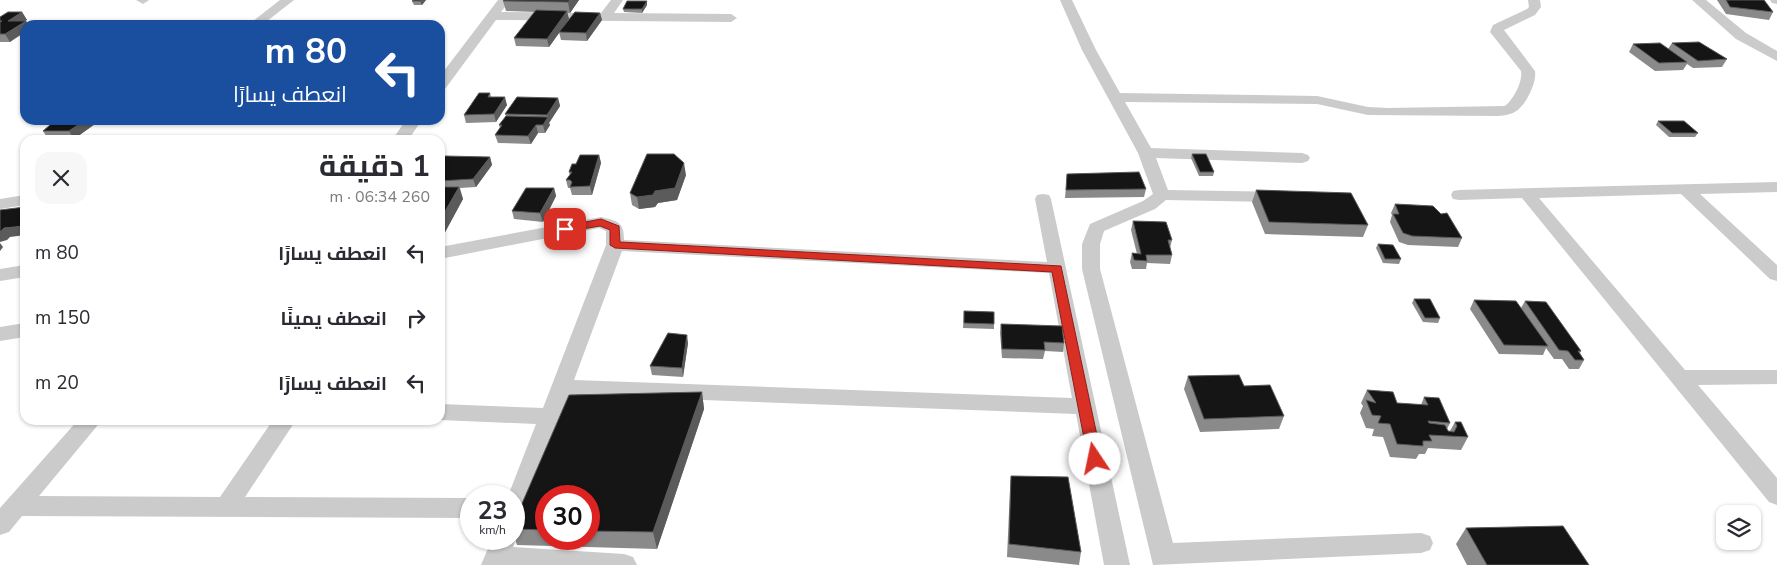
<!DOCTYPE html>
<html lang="ar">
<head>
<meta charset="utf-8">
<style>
	:root { --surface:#fff; --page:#f7f7f7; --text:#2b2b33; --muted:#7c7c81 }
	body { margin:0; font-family:"Nunito Sans",Cairo,sans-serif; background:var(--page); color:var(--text); direction:rtl; height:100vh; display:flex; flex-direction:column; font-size:19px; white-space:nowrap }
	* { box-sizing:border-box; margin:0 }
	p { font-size:16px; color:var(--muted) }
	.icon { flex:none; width:28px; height:28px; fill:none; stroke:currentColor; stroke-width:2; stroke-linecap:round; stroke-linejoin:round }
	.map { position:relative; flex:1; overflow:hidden; direction:ltr }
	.drawer { position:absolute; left:20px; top:135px; width:425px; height:290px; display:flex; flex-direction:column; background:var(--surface); border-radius:15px; box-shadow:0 1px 4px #0004; direction:rtl }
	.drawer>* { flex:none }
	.hud { position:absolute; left:20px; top:20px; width:425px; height:105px; border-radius:15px; box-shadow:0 1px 4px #0004; direction:rtl; background:#1a4fa0; color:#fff; overflow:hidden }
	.buttons { position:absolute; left:1716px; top:505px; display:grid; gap:10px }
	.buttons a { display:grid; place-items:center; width:45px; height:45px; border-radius:10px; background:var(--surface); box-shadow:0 1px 4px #0004; font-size:25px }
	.speed { position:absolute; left:460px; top:485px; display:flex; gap:10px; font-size:25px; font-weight:700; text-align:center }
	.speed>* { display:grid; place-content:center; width:65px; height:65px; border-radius:50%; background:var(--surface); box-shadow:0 1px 4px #0004; line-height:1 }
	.speed small { font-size:12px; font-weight:400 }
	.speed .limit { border:8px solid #d22; background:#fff; color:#111 }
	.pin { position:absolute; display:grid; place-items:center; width:42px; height:42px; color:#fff; margin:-21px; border-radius:10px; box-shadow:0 2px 8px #0006 }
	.me { position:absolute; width:55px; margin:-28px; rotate:349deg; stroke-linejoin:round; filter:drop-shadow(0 0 4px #0008) }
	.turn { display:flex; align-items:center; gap:18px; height:105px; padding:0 15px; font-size:22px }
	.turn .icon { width:65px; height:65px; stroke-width:2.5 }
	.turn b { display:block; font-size:35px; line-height:42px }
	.round { display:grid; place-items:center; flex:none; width:52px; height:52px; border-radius:15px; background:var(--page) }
	.summary { display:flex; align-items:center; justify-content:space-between; height:85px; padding:0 15px }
	h1 { font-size:30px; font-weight:700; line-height:38px }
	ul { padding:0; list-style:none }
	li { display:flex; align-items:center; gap:15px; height:65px; padding:0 15px }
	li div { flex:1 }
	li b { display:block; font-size:19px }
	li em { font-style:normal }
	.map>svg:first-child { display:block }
</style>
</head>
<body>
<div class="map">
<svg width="1777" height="565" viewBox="0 0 1777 565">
	<rect width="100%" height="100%" fill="#fff"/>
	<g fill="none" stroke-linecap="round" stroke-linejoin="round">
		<path fill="#cbcbcb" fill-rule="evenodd" d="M136,0h13l-6,4z
			M280,0h14l-32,25h-14z
			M498,0h12l-9,12 100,1 10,-13h12l-9,13 117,1 6,4 -6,4 -235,-2 -51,69 -5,1v-14z
			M1060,0h12l24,50 24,43 197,3 51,11 20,1 117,-2c8,-6 18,-24 16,-35l-31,-39 3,-7 34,-16 2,-2 -1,-7h12l1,7 -6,8 -31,15 31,41c2,12 -10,37 -22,42 -5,2 -11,3 -16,3l-129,-1 -51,-11 -192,-2 26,46 151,5 6,2 2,3 -2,3 -6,2 -146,-5 12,32 111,2 6,1 2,4 -2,4 -6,1 -113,-2 -11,9 -51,22 -4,13v25l73,274 248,-10 9,3 3,7 -3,7 -9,3 -268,12 -71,-296v-25l8,-20 53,-23 10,-7 -15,-41 -56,-103z
			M1692,0h14l40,33 31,18v10l-41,-22z
			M1770,0h7v4l-5,-1z
			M406,120h16l-14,20h-16z
			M1777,182v10l-77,2 77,71v16l-7,-2 -89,-85 -142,4 146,172h92v14l-79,1 79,93v27l-8,-3 -247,-304 -63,2 -6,-1 -2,-4 2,-4 6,-1z
			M1043,194l6,1 2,4 79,366h-26l-28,-151 -507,-19 -43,117 -4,7 -8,3v-26h-6l28,-72 -96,-4v-16l103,4 63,-163v-14l-7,-3 -159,31v-12l161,-30c17,4 23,5 23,23l423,22 -12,-63 2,-4zM622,251l427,22 23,125 -498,-18z
			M25,195v10l-25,4v-10z
			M25,265v12l-25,4v-12z
			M25,323v14l-25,4v-14z
			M78,420h24l-63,76 181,1 53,-77h23l-51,77 226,1v20l-449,-2 -13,16 -9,3v-27z
			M514,534l2,5 -3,8 111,7 9,3 4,8h-156l11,-26h22z"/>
	</g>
	<path fill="#8a8a8a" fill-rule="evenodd" d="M426,0l-4,5h-8l-2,-4z
		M579,0l-9,13h-3l2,6 -20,28 -33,-1 -2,-8 21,-26 -29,-1 -3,-10z
		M1717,0h47l9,12 -4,8 -43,-6z
		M647,5l-5,8 -18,-1 -1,-3z
		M22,12l5,8 -3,1h2l3,4h-4l-15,17h-10v-25z
		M600,13l2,7 -15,21 -26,-1 -2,-8z
		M1672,43l55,16 -5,8 -29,1 -6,-4 -4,6 -28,1 -26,-19 4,-8 35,5z
		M490,93l1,4 16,8 -11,17 -30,1 -2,-8z
		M558,98l2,8 -11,17 1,2 -5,8h-7l-7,11 -33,-1 -3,-8 5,-7 -1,-3 7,-9 -1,-2z
		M50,120h42l3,4 -21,15h-26l-5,-8 10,-9h-1z
		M1658,121l40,12 -3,4h-26l-13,-12z
		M1192,154l22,18 -1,4h-14l-8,-18z
		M599,155l2,8 -9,32h-20l-2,-7h-2l-2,-8 4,-5 -1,-3 7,-8z
		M490,157l2,8 -16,22 -16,1 3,11 -20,37h-3v-71z
		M1067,174l79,15 -2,8 -79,1z
		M686,175l-9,25 -19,3 -3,4 -16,2 -7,-4 -2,-12z
		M554,188l2,8 -13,26 -29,-3 -2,-8z
		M1256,190l112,35 -5,12 -98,-3 -13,-32z
		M1395,204l67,34 -4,9 -50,-2 -9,-3 -9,-20 2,-7 -1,-2z
		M1133,221l39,19 -2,8 2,7 -2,9 -23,-1 -1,6h-14l-2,-7 2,-9 5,1 -6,-24z
		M1378,244l23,15 -2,5 -16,-1 -7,-15z
		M1414,299l26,19 -2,5 -15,-1 -11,-19z
		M1474,300l47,8 4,-7 56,50 -1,2 4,7 -5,9h-10l-7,-10h-8l-8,-11 -3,7 -44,-1 -29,-45z
		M964,311l30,13v5l-31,-1z
		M1001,324l63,19 -1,9 -18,-1 -2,8 -41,-1 -2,-25z
		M688,343l-5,34 -31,-2 -2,-9z
		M1188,376l56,10 40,30 -5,13 -79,3 -16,-43z
		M1367,390l30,13 24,2 3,-8 26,26 -3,6 1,2h2l5,-9 13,15 -7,13 -33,-2 -3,6h-6l-3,5 -26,-2 -7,-20 -11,-1 2,-7 -8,-1 -6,-15 3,-7 -2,-3z
		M702,392l2,17 -47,140 -140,-4 -3,-9v-14l55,-127zM546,496h43v43h-43z
		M1011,476l70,76 -2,13 -72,-8 3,-68z
		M1466,528l123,37h-122l-11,-21z"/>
	<path fill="#5b5b5b" d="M422,0h4l-4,5 -2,-4z
		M570,0h9l-9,13 -2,-11z
		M647,1v4l-5,8v-4z
		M567,11l2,8 -20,28 -2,-8z
		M22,12l5,8 -15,8 -4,-7z
		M600,13l2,7 -15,21 -1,-8z
		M26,21l3,4h-4v7l-15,10 -5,-8z
		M505,97l2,8 -11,17 -2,-8z
		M558,98l2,8 -11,17 1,2 -5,8 -2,-8 5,-8 -1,-2z
		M85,120h7l3,4 -21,15 -5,-8z
		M536,125l2,8 -7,11 -3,-8z
		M599,155l2,8 -9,32 -2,-9z
		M490,157l2,8 -16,22 -3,-8z
		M684,163l2,12 -9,25 -19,3 -3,4 -16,2 -2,-12 18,-6z
		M459,187l4,12 -20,37 -3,-8v-8z
		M554,188l2,8 -13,26 -3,-9z
		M25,226v9l-15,2 -3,3 -7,2v-10l4,-4z
		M0,243l3,4 -3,4z
		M687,335l1,8 -5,34 -1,-9z
		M702,392l2,17 -47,140 -4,-17z"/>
	<path fill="#151515" stroke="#5b5b5b" d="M414,0h8l-2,1h-8z
		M504,0h66l-2,2 -65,-1z
		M1726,0h38l9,12 -43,-5z
		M627,1h20l-5,8h-19z
		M536,10l31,1 -20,28 -33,-1z
		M8,12h14l-14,9h18l-21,13h-5v-12l2,-1h-2v-4z
		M575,12l25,1 -14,20 -27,-1z
		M1699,42l28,17 -29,2 -26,-18z
		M1660,43l27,19 -28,1 -26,-19z
		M479,93h11l-2,4h17l-11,17 -30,1z
		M517,97l41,1 -11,17 -42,-1z
		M506,116l42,1 -5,8h-7l-8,11 -33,-1 7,-10h-3z
		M56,120h29l-16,11h-26z
		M1658,121h26l14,12h-26z
		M93,137l12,2 -1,1h-14z
		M647,154h27l10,9 -9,25 -20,3 -2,4 -16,2 -7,-4z
		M1192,154h14l8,18h-14z
		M580,155h19l-9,31 -20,1 2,-5 -2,-2h-4l6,-8h-3l3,-8h4z
		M445,156l45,1 -17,22 -33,2v-16z
		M1139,172l7,17 -80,1 1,-16z
		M440,187h19l-19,33z
		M526,188h28l-14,25 -28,-2z
		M1256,190l95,3 17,32 -99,-3z
		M1395,204l38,2 8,8 6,-1 15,25 -50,-2 -9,-3 -10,-19h6z
		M25,207v19l-21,2 -4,4v-22z
		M1133,221l33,1 6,18h-4l4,15h-26l1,6 -13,-1 -2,-7 9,1z
		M1378,244l15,1 8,14h-16z
		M1414,299h16l10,19h-15z
		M1474,300l42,1 32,45 -44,-1z
		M1525,301l21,1 35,49h-3l6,9h-9l-7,-9 -9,-1z
		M964,311l30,1v12l-30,-1z
		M1001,324l61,2 2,17 -20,-1 1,8 -43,-1z
		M668,333l19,2 -5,33 -32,-2z
		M1239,375l5,11 26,-1 14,31 -80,3 -16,-43z
		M1367,390l26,2 4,11 31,2 -4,-8 15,1 11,25 -22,-2 1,2 16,2 3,6 6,1 3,-6 -2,-4h6l7,15 -39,-2 3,6h-9v5l-26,-2 -7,-20 -12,-1 3,-7 -9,-1 -6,-15 10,3z
		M702,392l-49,140 -64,-1v-35h-43v34l-32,-1v-7l55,-127z
		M1011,476l57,1 13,75 -72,-8z
		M1563,526l26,39h-102l-21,-37z"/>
	<path fill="#d93025" stroke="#8d1f18" d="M601,219l18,7 1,16 441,24 41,193 -2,4 -5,1 -5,-1 -2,-4 -36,-187 -437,-24 -5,-3v-15l-10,-4 -35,6 -5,-3 5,-3z"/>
</svg>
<div class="buttons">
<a><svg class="icon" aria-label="layers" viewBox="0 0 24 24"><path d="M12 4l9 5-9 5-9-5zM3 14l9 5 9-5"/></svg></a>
</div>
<div class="speed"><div>23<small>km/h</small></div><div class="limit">30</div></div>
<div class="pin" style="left:565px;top:229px;background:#d93025"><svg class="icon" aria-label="arrive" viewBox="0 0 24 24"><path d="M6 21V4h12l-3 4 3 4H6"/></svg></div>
<svg class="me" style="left:1095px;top:459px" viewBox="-20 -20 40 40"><circle r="19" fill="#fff"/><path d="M0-13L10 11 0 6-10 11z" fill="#d93025"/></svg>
<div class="hud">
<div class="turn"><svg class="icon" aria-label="left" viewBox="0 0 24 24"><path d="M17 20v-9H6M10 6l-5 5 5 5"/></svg><div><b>80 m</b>انعطف يسارًا</div></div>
</div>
<section class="drawer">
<div class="summary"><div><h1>1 دقيقة</h1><p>260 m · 06:34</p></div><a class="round"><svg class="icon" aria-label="close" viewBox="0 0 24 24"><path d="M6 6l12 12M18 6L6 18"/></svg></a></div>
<ul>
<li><svg class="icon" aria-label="left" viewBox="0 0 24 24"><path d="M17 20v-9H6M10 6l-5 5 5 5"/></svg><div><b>انعطف يسارًا</b></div><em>80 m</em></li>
<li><svg class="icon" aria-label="right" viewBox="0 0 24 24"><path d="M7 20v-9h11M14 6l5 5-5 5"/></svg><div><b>انعطف يمينًا</b></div><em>150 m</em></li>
<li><svg class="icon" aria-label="left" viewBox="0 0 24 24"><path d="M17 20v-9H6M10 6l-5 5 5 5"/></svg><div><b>انعطف يسارًا</b></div><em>20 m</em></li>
</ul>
</section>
</div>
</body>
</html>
